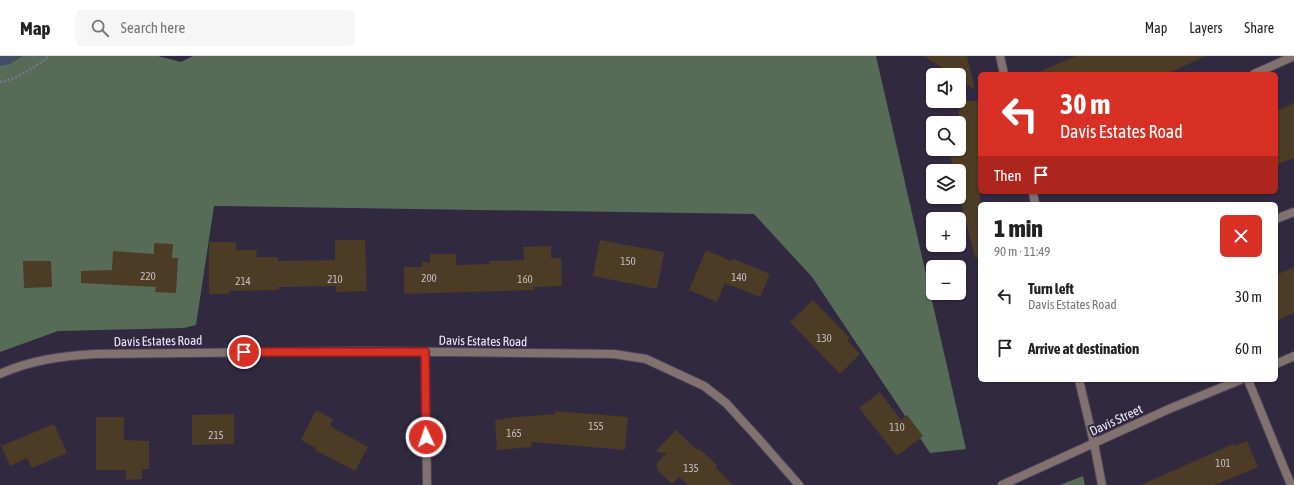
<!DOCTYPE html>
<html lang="en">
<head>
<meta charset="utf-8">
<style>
	:root { --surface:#fff; --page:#f6f6f6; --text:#222; --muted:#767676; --line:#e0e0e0 }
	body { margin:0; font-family:"Asap Condensed",sans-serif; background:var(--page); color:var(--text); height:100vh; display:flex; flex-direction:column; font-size:15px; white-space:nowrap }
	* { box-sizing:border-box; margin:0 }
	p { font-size:13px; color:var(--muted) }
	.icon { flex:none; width:22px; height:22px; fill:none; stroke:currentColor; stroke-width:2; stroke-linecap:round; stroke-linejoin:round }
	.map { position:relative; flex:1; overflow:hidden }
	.details { position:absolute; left:978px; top:146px; width:300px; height:180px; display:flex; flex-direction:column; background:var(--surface); border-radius:6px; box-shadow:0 1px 3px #0004 }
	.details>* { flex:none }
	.banner { position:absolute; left:978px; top:16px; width:300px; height:122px; border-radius:6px; box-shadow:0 1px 3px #0004; background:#d93025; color:#fff; overflow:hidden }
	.fabs { position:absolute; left:926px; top:12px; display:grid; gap:8px }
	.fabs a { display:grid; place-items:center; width:40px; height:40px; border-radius:6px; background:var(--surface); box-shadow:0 1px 3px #0004; font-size:20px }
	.pin { position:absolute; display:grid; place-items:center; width:34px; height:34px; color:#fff; margin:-17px; border:2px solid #fff; border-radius:50%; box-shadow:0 1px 4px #0007 }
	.me { position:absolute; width:44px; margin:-22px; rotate:357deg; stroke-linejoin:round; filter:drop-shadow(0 0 3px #0008) }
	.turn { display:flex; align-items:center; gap:14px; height:84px; padding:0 16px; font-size:18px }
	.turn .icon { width:52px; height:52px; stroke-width:2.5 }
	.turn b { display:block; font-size:28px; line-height:34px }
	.then { display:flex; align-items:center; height:38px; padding:0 16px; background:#0003; gap:8px; font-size:15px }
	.round { display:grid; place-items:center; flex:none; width:42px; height:42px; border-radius:6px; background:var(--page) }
	.headline { display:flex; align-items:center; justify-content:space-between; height:68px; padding:0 16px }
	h1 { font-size:24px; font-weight:800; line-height:30px }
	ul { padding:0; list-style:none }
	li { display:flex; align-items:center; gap:12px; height:52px; padding:0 16px }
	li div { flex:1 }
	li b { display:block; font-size:15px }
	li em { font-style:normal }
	header { display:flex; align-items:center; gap:24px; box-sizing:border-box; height:56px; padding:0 20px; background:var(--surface); border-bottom:1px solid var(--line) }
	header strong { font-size:19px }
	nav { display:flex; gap:22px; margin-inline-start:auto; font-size:14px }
	.search { width:280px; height:36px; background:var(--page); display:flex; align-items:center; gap:10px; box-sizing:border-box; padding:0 14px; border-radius:6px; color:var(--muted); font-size:15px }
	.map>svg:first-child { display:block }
</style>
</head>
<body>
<header>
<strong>Map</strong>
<div class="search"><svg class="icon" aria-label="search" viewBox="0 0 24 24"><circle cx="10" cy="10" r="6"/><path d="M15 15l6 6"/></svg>Search here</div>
<nav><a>Map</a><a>Layers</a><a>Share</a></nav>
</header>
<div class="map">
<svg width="1294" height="429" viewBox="0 0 1294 429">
	<rect width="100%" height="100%" fill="#312940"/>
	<path fill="#566c57" d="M0,0h158l23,6 12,-6h683l90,393 -36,4 -118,-176 -58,-63 -540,-8 -18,119 -12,3 -126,3 -58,21z
		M1083,420l2,9h-25z"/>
	<path fill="#404f65" d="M0,0h23l-13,8 -10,2z"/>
	<path fill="#4c3b25" d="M924,0h43l8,34 -16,-11v-4h-6z
		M1076,0h130l-39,18h-133z
		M959,45h18l3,10v146l-5,1 -16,-63v-24h-5l-5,-22h10z
		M1294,47v55l-18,7v-54z
		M335,184h30l2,51 -31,1v-6l-57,1v3l-50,1v3h-20v-52h27v8h21l-1,7h22v4l57,-1z
		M600,184l64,12 -7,37 -64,-13z
		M154,187l19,1 -1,14h6l-2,35 -21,-1 1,-5 -75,-4v-12l31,-1 1,-19 41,3z
		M551,190v12h10l1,28 -28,1v3l-130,4v-27h18v-5l8,1v-9h26v11l34,-1 -1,-3 35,-1 -1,-13z
		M706,194l25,11 1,-3 38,16 -10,23 -35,-14 -8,19 -28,-12z
		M23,205h28l1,26 -28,1z
		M1294,211v46l-18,8v-46z
		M813,244l37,38 -3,2 13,14 -20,20 -50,-52z
		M880,336l21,28 6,-5 16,21 -26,20 -38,-48z
		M316,354l17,9 -3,7 38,21 -13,24 -40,-21 1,-2 -15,-8z
		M555,355l73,6 -3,33 -94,-8 1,5 -35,3 -2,-30 10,-1v-1l50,-4z
		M234,358v30l-42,1v-30z
		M96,361h28v23l25,1v28h-7v10l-16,1v-10h-30z
		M54,368l13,29 -35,15 -5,-10 -17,8 -9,-20z
		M676,374l21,20 1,-2 19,17 -2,2 18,18h-45l-9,-8 -7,7 -15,-14v-7l10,-10 -12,-1z
		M1247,385l11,26 -14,6 -30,12h-73l92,-41 1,2z"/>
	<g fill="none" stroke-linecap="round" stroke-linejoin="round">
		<defs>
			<path id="service" d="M1000,0l4,18
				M1254,18l40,-18
				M1033,136l2,12
				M1276,163l18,-7
				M1079,324l15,63
				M1248,324l43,105"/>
			<path id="minor" d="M425,296l2,133
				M1276,308l18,-8
				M0,318c30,-14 63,-18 95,-20l270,-3 249,3 32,5 58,27 22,17 31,34 42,48
				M1094,387l8,42
				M1002,429l167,-76 71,-29"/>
		</defs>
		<use href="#service" stroke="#4b445a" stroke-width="10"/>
		<use href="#minor" stroke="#4b445a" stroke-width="10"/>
		<path stroke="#7c768a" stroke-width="2.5" stroke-dasharray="2 2" stroke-linecap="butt" d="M0,26c17,-3 36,-15 49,-26"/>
		<use href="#service" stroke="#81726f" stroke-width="8"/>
		<use href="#minor" stroke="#81726f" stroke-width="8"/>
	</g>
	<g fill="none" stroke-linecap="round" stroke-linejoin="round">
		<defs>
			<path id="route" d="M244,296h181l1,85"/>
		</defs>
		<use href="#route" stroke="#8d1f18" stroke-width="10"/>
		<use href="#route" stroke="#d93025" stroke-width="7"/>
	</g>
	<g text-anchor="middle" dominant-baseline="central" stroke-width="4" stroke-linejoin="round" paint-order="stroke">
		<g font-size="11" fill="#c6bec4">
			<text x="628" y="205">150</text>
			<text x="148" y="220">220</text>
			<text x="739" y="221">140</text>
			<text x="429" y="222">200</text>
			<text x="335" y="223">210</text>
			<text x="525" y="223">160</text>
			<text x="243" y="225">214</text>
			<text x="824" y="282">130</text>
			<text x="596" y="370">155</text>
			<text x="897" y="371">110</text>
			<text x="514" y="377">165</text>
			<text x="216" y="379">215</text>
			<text x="1223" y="407">101</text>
			<text x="691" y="412">135</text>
		</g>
		<g font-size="13" fill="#eeeaf9" stroke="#312940">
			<text transform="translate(158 285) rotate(-1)">Davis Estates Road</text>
			<text transform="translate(483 285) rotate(1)">Davis Estates Road</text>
			<text transform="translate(1116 364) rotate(-25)">Davis Street</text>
		</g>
	</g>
</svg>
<div class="fabs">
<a><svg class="icon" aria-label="sound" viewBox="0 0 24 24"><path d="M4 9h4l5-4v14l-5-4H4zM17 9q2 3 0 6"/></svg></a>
<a><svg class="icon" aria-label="search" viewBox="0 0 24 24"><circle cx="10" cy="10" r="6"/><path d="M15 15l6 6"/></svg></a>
<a><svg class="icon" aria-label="layers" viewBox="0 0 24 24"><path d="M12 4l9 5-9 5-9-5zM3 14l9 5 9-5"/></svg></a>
<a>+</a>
<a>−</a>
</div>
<div class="pin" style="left:244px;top:296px;background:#d93025"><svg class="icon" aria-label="arrive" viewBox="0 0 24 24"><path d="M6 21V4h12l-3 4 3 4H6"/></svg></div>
<svg class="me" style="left:426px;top:381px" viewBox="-20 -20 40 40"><circle r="17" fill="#d93025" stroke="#fff" stroke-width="3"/><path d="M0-11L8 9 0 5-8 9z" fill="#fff"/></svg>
<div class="banner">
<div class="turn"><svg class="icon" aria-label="left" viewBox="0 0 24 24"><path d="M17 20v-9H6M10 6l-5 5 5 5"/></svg><div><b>30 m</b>Davis Estates Road</div></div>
<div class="then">Then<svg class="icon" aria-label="arrive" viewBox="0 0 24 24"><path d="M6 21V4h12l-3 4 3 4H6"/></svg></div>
</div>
<section class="details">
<div class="headline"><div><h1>1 min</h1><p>90 m · 11:49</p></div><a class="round" style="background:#d93025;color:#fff"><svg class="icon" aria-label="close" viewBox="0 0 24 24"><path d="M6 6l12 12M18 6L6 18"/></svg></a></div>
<ul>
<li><svg class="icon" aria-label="left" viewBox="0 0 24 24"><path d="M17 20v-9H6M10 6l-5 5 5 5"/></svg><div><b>Turn left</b><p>Davis Estates Road</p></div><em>30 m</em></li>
<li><svg class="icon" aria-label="arrive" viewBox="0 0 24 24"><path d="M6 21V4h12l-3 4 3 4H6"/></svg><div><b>Arrive at destination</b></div><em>60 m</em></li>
</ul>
</section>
</div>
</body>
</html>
